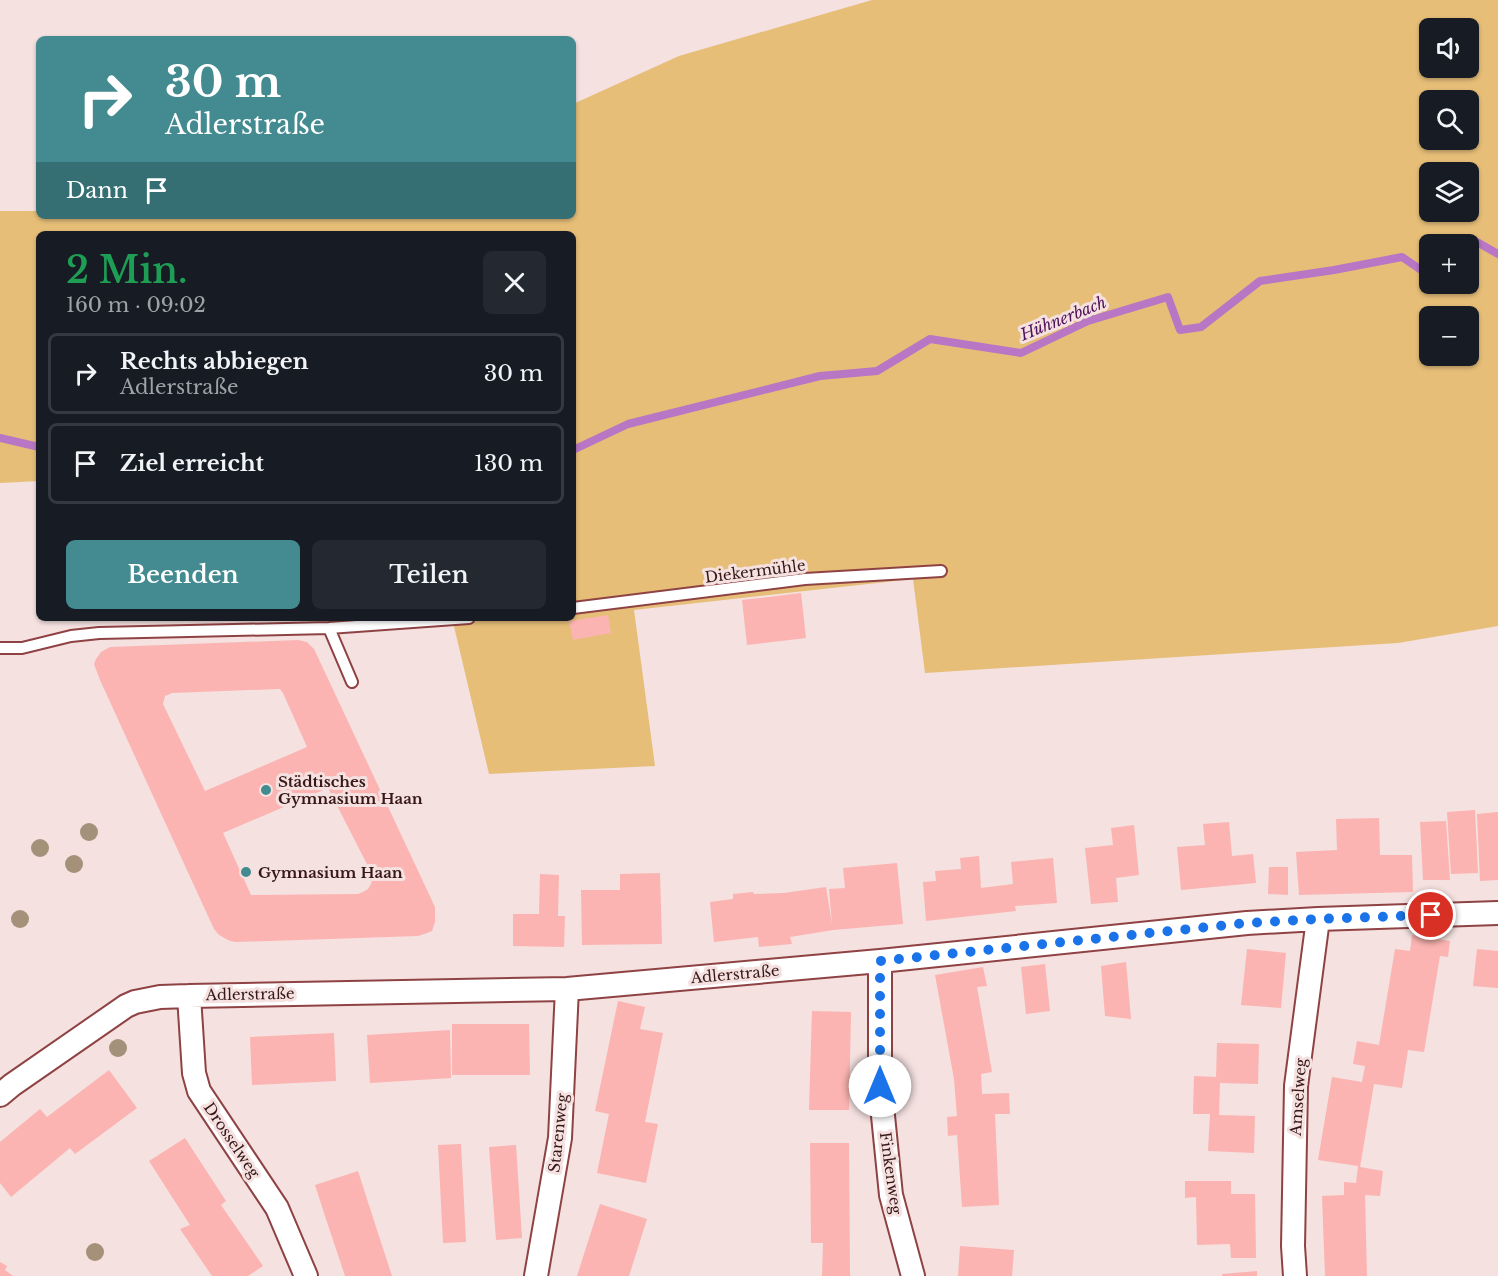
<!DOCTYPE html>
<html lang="de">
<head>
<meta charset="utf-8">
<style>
	:root { --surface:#171b24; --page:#242831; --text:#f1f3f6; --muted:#9ea1a6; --line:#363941; --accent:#438b90 }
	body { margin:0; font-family:"Libre Baskerville",serif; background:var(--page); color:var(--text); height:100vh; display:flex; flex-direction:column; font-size:22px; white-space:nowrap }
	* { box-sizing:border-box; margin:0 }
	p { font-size:20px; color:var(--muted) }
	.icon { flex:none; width:33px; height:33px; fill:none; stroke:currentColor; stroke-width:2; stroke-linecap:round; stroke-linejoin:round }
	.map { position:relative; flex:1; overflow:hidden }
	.panel { position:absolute; left:36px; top:231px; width:540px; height:390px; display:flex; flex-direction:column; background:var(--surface); border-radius:9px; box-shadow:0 2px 4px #0004 }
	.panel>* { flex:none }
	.banner { position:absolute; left:36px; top:36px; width:540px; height:183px; border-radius:9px; box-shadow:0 2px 4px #0004; background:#438b90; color:#fff; overflow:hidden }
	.fabs { position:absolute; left:1419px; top:18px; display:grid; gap:12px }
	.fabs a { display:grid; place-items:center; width:60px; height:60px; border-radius:9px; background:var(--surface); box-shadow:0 2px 4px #0004; font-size:30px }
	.pin { position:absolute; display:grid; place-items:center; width:51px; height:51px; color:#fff; margin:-26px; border:3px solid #fff; border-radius:50%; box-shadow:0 2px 6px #0007 }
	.me { position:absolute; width:66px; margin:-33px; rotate:0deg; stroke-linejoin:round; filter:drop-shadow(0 0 4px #0008) }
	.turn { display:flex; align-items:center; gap:21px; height:126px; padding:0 30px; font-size:27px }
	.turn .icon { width:78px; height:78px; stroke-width:2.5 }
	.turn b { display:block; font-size:42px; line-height:51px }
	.then { display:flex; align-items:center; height:57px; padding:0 30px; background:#0003; gap:12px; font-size:22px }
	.round { display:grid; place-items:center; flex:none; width:63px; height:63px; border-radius:9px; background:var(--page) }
	.summary { display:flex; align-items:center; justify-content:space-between; height:102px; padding:0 30px }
	h1 { font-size:36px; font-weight:600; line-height:45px; color:#1e9e55 }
	.primary-button { display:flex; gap:12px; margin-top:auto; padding:12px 30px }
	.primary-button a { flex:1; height:69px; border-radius:9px; background:var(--accent); color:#fff; font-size:24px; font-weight:600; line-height:69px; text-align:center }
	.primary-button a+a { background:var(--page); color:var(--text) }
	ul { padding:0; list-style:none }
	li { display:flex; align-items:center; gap:18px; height:81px; margin:0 12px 9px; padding:0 18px; border:3px solid var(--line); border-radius:9px }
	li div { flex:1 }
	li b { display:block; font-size:22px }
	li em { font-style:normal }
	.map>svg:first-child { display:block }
</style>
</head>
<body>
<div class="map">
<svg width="1498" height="1276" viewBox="0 0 1498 1276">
	<rect width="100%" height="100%" fill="#f4e1e0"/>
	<path fill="#e6be78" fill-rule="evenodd" d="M872,0h626v626l-100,17 -473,30 -12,-94 -279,31 21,156 -166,8 -37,-156h121v-384h-534v247l-39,2v-272h39v5h534v-112l106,-48zM1430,28h38v40h-38zM1430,100h38v40h-38zM1430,172h38v40h-38zM1430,244h38v40h-38zM1430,316h38v40h-38z"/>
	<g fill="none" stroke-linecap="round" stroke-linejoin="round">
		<path stroke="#b876c5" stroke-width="8" d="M1448,244l1,-3 21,-3 28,16
			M0,438l39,9
			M573,450l55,-26 192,-48 57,-5 53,-32 91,14 67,-32 80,-24 12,33 21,-3 59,-46 74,-11 68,-13 28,19"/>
	</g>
	<path fill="#fbb4b1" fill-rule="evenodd" d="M801,593l5,45 -59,7 -5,-45z
		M608,615l3,18 -38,7 -4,-19z
		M298,640l9,2 7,7 121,258v15l-3,9 -5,2 -9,3 -182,6 -6,-1 -11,-6 -5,-6 -39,-85 -75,-164 -6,-16 2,-5 5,-7 9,-5zM278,689h2l3,4 24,54 -102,44 -42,-87 2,-8 7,-3zM328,788l43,84 2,5 -2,7 -3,5 -5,3 -5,2 -107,1 -28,-62z
		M1475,810l3,63 -27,1 -4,-62z
		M1498,812v68l-18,1 -3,-67z
		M1379,818l1,37h32l1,37 -114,3 -3,-43 41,-2 -1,-31z
		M1446,821l4,59h-27l-3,-58z
		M1229,822l3,34 21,-2 3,29 -75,7 -4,-43 28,-2 -2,-21z
		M1134,825l5,50 -23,3 2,24 -27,2 -6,-56 28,-3 -2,-17z
		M979,856l2,32 32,-4 -2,-22 42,-4 4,45 -42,3 1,5 -90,10 -3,-39 13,-1 -1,-10 26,-2 -1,-11z
		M897,863l6,61 -70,6 -43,7 2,7 -33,3 -1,-10 -44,5 -4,-40 23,-3v-5l20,-2 1,2 30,-1 42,-6 6,37 -3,-35 16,-1 -2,-20z
		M1269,867h19v28l-20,-1z
		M660,873l2,71 -80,1 -1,-55h39v-16z
		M540,874l19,1 -1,41h7l-1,31 -51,-1v-32h26z
		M1412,935l38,6 -2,16 -8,-1 -16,96 -16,-2 -6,38 -28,-4 -14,83 23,4 -3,25 -15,-1 2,81h-42l-3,-80 22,-1v-13l12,1 2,-17 -40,-6 14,-83 30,5 3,-16 -12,-2 4,-23 22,4 16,-96 15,2z
		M1247,949l39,4 -5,55 -40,-3z
		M1477,949l21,2v37l-25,-2z
		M1126,962l5,57 -26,-3 -4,-50z
		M1045,964l5,47 -24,3 -5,-47z
		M983,967l4,19 -10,1 15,85 -11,2 1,20 27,-1 1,21h-15l4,91 -37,2 -5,-72 -9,1 -1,-19 10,-1 -3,-37 -19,-104z
		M618,1001l27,6 -5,22 23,4 -18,89 13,2 -12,59 -49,-10 12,-59 -14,-3z
		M812,1011l39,1 -2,98h-40z
		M452,1024h77l1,51h-78z
		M450,1030l1,48 -81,5 -3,-48z
		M334,1033l2,48 -84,4 -2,-48z
		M1217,1043l42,1 -1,40 -38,-1 -1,32 36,1 -1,37 -46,-2 2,-37h-17l1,-38 22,1z
		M109,1070l28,38 -62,46 -5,-6 -59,49 -11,-14v-41l40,-33 7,8z
		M185,1138l41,63 -5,4 42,61 -15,10h-36l-32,-47 10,-4 -41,-64z
		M810,1143h39l1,133h-28l1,-33h-12z
		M461,1144l5,98 -23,1 -5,-98z
		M516,1145l6,93 -26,2 -7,-93z
		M358,1171l19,59 15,46h-47l-20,-60 -10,-31z
		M1185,1181h46v13h24l1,64h-25l-1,-14 -33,1 -1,-48 -11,1z
		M600,1204l47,15 -18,57h-52z
		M960,1246l54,4 -2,26h-54z
		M0,1262l7,4 -2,4 8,6h-13z
		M1257,1271v5h-35v-2z"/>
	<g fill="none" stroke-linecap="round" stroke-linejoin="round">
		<defs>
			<path id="service" d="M573,608l232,-29 136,-8
				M329,628l23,54
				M0,648h22l49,-12 28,-3 230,-5 140,-10"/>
			<path id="minor" d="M880,961v125l11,109 22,81
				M189,996l5,77 5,18 78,117 29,68
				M0,1095l12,-10 114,-79 9,-4 25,-5 29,-1 378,-7 313,-28 367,-38 71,-4 180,-6
				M536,1276l24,-138 7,-149
				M1295,1276l-2,-30 3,-160 22,-167"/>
		</defs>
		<use href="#service" stroke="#8f4243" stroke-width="14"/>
		<use href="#minor" stroke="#8f4243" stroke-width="26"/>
		<use href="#service" stroke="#fff" stroke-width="10"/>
		<use href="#minor" stroke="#fff" stroke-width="22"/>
	</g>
	<g fill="#a59179">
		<circle cx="89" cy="832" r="9"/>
		<circle cx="40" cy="848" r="9"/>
		<circle cx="74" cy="864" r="9"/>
		<circle cx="20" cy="919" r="9"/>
		<circle cx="118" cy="1048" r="9"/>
		<circle cx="95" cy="1252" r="9"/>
	</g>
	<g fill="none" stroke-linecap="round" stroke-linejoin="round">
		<path stroke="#1a73e8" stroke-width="10" stroke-dasharray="0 18" d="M880,1086v-125l367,-38 71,-4 113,-4"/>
	</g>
	<g fill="#438b90" stroke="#f4e1e0" stroke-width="2">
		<circle cx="266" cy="790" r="6"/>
		<circle cx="246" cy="872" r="6"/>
	</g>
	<g text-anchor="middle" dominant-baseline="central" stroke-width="6" stroke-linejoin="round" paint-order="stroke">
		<g font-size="15" fill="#371717" stroke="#f4e1e0">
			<text transform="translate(755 571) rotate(-7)">Diekermühle</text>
			<text transform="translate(735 974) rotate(-5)">Adlerstraße</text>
			<text transform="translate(250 994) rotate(-1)">Adlerstraße</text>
			<text transform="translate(1298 1097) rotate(-86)">Amselweg</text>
			<text transform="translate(558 1133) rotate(-84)">Starenweg</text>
			<text transform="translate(232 1140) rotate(56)">Drosselweg</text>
			<text transform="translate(891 1173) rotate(82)">Finkenweg</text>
		</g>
		<g font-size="15" font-weight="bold" fill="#371717" stroke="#f4e1e0" text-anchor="start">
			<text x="278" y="781">Städtisches<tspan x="278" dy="17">Gymnasium Haan</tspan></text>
			<text x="258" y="872">Gymnasium Haan</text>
		</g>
		<g font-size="16" font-style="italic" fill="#51135c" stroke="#f4e1e0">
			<text transform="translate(1063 318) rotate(-22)">Hühnerbach</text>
		</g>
	</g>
</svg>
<div class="fabs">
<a><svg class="icon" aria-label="sound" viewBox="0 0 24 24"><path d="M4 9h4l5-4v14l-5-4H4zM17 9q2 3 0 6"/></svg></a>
<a><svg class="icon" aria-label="search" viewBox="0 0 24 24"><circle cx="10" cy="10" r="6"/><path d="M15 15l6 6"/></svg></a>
<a><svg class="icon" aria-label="layers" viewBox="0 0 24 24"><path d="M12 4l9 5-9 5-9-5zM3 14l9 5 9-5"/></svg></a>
<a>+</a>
<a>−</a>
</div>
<div class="pin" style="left:1431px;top:915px;background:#d93025"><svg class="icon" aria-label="arrive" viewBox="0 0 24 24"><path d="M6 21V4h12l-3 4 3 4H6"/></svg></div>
<svg class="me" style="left:880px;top:1086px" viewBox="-20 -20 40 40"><circle r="19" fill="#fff"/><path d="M0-13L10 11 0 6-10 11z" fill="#1a73e8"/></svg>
<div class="banner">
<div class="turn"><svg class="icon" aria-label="right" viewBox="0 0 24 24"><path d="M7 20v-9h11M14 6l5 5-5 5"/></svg><div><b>30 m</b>Adlerstraße</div></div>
<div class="then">Dann<svg class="icon" aria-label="arrive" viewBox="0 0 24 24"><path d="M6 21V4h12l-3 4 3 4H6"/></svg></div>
</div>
<section class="panel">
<div class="summary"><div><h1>2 Min.</h1><p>160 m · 09:02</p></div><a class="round"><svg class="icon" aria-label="close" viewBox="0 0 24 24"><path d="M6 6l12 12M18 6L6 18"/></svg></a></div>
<ul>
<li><svg class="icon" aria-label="right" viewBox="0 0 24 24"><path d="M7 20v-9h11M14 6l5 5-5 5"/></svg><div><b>Rechts abbiegen</b><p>Adlerstraße</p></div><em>30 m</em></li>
<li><svg class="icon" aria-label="arrive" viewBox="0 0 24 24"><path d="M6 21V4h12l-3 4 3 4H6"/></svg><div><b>Ziel erreicht</b></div><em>130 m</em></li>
</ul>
<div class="primary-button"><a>Beenden</a><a>Teilen</a></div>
</section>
</div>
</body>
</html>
